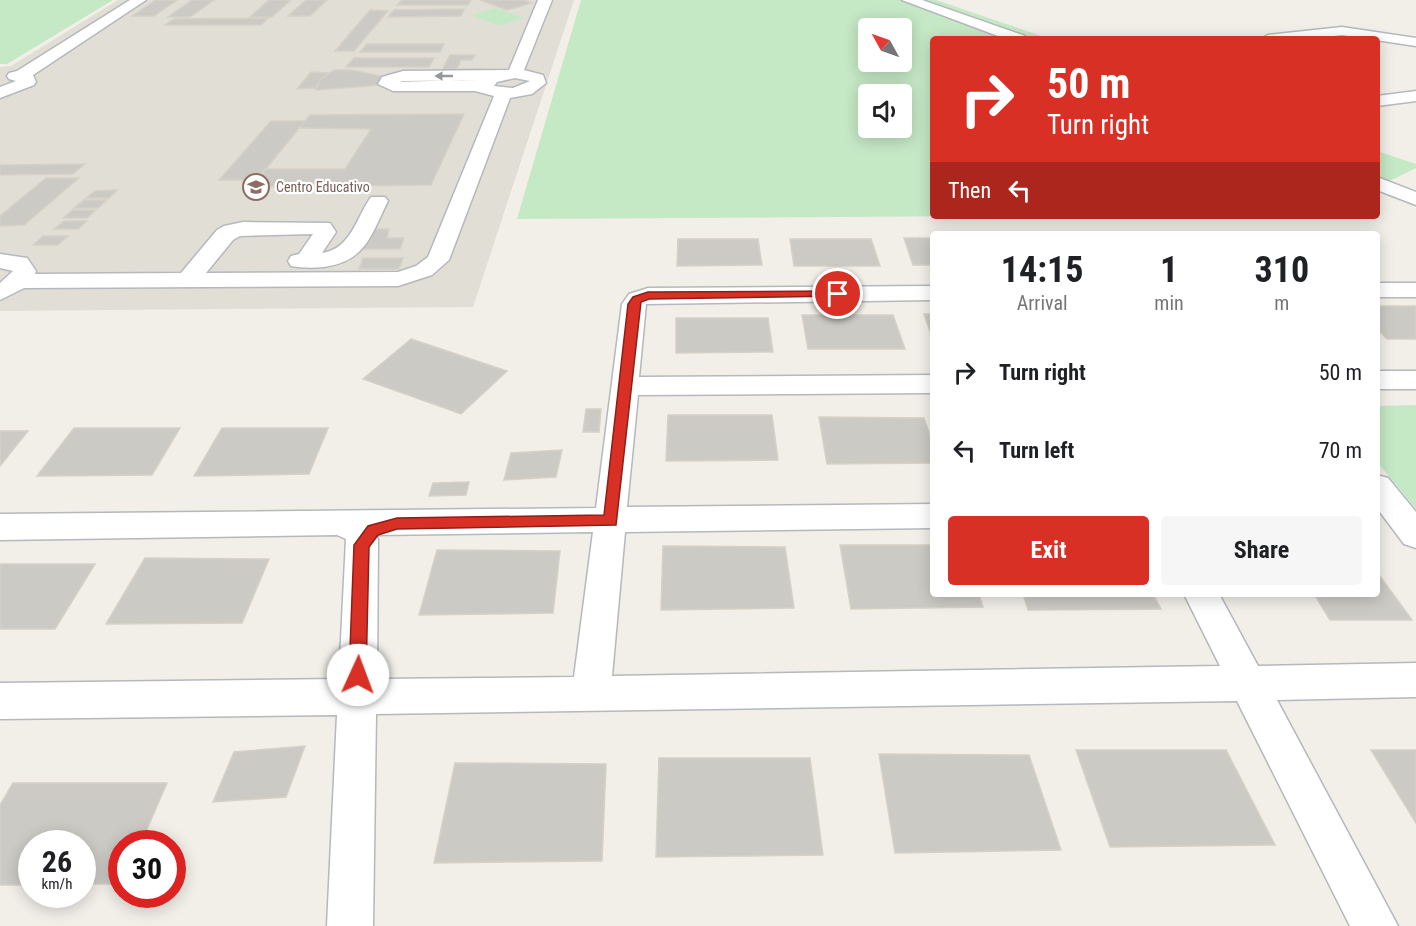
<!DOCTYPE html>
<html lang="en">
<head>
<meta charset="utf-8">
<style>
	:root { --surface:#fff; --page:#f6f6f6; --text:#202124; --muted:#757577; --accent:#d93025 }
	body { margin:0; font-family:"Roboto Condensed",sans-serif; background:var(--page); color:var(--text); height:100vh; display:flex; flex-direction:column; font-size:22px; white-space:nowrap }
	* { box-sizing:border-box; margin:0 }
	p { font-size:20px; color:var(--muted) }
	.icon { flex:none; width:33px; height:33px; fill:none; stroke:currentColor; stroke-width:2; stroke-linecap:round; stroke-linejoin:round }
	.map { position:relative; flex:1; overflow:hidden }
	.details { position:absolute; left:930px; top:231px; width:450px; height:366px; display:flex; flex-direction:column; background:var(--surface); border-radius:6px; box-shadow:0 3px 15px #0003 }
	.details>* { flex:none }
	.top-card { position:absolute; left:930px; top:36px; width:450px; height:183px; border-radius:6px; box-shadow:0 3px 15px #0003; background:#d93025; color:#fff; overflow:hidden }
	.needle { width:39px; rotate:310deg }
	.buttons { position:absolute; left:858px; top:18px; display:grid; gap:12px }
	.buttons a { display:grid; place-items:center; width:54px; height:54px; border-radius:6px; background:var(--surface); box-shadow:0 3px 15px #0003; font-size:30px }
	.speed { position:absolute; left:18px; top:830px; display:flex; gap:12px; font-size:30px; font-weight:700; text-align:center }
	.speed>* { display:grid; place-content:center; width:78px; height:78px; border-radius:50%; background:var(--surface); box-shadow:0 3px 15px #0003; line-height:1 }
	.speed small { font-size:15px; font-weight:400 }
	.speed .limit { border:9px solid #d22; background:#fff; color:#111 }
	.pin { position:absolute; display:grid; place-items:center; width:51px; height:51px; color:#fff; margin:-26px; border:3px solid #fff; border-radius:50%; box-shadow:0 2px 6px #0007 }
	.me { position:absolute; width:66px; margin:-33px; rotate:2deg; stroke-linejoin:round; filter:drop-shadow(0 0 4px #0008) }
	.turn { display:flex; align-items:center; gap:21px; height:126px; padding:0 18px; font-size:27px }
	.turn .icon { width:78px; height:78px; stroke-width:2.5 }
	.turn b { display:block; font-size:42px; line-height:51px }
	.then { display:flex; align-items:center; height:57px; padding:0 18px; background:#0003; gap:12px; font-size:22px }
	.eta { display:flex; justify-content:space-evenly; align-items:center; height:102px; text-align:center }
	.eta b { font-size:36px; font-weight:700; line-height:42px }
	.action { display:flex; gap:12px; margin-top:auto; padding:12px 18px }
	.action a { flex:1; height:69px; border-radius:6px; background:var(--accent); color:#fff; font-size:24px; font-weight:700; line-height:69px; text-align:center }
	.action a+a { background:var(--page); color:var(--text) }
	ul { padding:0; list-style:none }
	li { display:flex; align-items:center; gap:18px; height:78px; padding:0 18px }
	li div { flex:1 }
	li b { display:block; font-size:22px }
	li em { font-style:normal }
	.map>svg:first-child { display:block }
</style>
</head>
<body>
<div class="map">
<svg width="1416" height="926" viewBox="0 0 1416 926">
	<rect width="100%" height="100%" fill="#f1efe8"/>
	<path fill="#e1ded6" d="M118,0h456l-101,307 -473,4v-244l11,-1z"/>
	<path fill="#c5e8c5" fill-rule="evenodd" d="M0,0h113l-106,64h-7z
		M581,0h355l114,39h-117v177h50l-466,3zM868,28h34v34h-34zM868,94h34v34h-34z
		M496,8l28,10 -25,8 -28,-11z
		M1377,151l39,13v4l-39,19z
		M1416,405v104l-39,-47v-56z"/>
	<path fill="#cccac5" stroke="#d6d1c6" stroke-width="1.5" d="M156,0h21l-23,16h-22z
		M192,0h22l-24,17h-22z
		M269,0h22l-19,17h-22z
		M306,0h21l-17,16h-22z
		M402,0h69l-3,5h-71z
		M480,0h44l8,3 -25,7z
		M464,9l-3,7 -73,1 6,-7z
		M370,10l18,1 -34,40h-19z
		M268,18l-7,7h-96l9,-6z
		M367,44h77l-4,8h-80z
		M450,55h25l-3,5h-11l-4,9h24l-1,5h-40z
		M354,58h80l-5,9h-83z
		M334,70h18l33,7 -4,7 -11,2 -54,4 4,-10z
		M311,72l18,1 -9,7 -4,8 -19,1z
		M464,114l-33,71 -180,2 14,-18h80l26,-40 -72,-1 11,-13z
		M271,121h34l-48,59h-38z
		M85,164l-12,10 -73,1v-10z
		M46,178h33l-55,47 -24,1v-10z
		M117,190l-8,8h-23l9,-7z
		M84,200h23l-9,8h-24z
		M73,210h23l-9,8h-24z
		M64,221h23l-9,8h-24z
		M373,229h16l-2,9h17l-4,11h-37z
		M43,236h25l-10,9h-25z
		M904,238h29v27h-20z
		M678,239h80l4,26 -85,1z
		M790,239h81l9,27h-86z
		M363,258h40l-4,11h-40z
		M1377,306h39v33h-29l-10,-10z
		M924,314h9v26z
		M802,315h91l12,34h-97z
		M676,318h92l5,34 -97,1z
		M411,339l96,32 -46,43 -98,-35z
		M586,409h15l-2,23h-16z
		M668,415h104l6,45 -112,1z
		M819,417l105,1 9,26v19l-106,1z
		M74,428h106l-28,47 -115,1z
		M222,428h106l-19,46 -115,2z
		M0,431h28l-28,35z
		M562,450l-6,27 -52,3 7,-27z
		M469,482l-3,13 -37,1 4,-13z
		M840,545h93v49h46l4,13 -132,2z
		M663,546l122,1 9,61 -133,2z
		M437,550l123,1 -7,62 -134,2z
		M145,558l124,1 -27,64 -136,1z
		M0,564h95l-40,65h-55z
		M1377,572l35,48h-82l-16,-26h63z
		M1023,594h130l8,15 -133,1z
		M305,746l-19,51 -73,5 21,-50z
		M1076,750h150l49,95 -165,2z
		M1371,750h45v73z
		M879,754l150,1 32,95 -166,3z
		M659,758h151l13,97 -167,2z
		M455,763l151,1 -4,97 -168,2z
		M13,783h154l-26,60h-19v41h-40v-41h-50v42h-32v-80z"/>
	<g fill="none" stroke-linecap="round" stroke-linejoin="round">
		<defs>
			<path id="minor" d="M130,0h16l-113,75 3,7 -2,3 -34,13v-11l16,-6 -7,-2 -2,-3 2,-3 8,-2z
				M538,0h14l-28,70 19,5 3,8 -14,11 -22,4 -61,162 -17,15 -34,11 -374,2 -24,12v-17l13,-12 -13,-3v-14l27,4 9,13 -1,3 146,-1 36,-43 7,-4 19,-4 87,1 6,9 -14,21c29,-4 34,-35 49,-56h14l3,4c-17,34 -22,60 -64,66 -11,1 -22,1 -33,-1l-3,-5 3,-5 8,-2 14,-20 -73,2 -7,4 -27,33 192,-1 18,-6 12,-9 66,-161 -19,-5h-82l-15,-7 4,-7 21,-6 106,-1zM515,78l15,3 -17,7 -19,-2 3,-4zM462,80l-63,2 4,-1 77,-1z
				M902,0h20l103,36 2,3h-21z
				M1342,27l74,11v8l-74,-11 -34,4h-47l7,-4z
				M1416,91v10l-39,5v-10z
				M1377,177l39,15v13l-39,-15z
				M1377,283h39v14h-39z
				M933,286v14l-287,4 -7,73 294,-2v18l-295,2 -11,112 306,-3v24l-308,4 -13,144 608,-10 -36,-72h35l39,72 158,-3v34l-139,3 121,226h-48l-113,-225 -861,13 -3,212h-46l10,-211 -337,4v-36l339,-4 7,-140 -9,-4 -337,5v-26l596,-6 26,-204 7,-10 19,-6zM593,532l-19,145 -197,2 1,-140 -2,-4z
				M1377,371h39v18h-39z
				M1377,475l11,3 28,34v36l-12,-4 -27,-36z"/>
		</defs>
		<use href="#minor" stroke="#b5b8bc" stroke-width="3"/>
		<use href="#minor" fill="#fff" fill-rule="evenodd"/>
	</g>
	<defs><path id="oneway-solid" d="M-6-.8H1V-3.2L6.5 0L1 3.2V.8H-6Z" transform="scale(1.5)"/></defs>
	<use fill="#979a9d" href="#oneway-solid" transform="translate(444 76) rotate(-180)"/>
	<path fill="#d93025" stroke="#8d1f18" stroke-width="1.5" d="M838,291l5,3 -1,2 -193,3 -8,3 -25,223 -219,4 -19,6 -9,12 -3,128 -2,5 -6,3 -6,-3 -3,-5 5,-130 14,-19 29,-8 207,-3 24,-211 5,-7 15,-5z"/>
	<defs>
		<symbol id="university-ring" viewBox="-11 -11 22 22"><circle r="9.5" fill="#fff" stroke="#8d6e63" stroke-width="1.5"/><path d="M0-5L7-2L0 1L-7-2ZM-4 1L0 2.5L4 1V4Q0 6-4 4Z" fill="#8d6e63"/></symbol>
	</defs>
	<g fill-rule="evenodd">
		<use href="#university-ring" x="241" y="172" width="30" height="30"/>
	</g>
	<g text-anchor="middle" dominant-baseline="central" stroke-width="4.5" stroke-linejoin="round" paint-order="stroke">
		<g font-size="14" fill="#785e54" stroke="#fff" text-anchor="start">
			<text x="276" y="187">Centro Educativo</text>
		</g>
	</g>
</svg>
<div class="buttons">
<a><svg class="needle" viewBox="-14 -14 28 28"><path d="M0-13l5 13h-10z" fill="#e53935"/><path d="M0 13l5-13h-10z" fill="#757577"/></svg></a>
<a><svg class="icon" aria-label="sound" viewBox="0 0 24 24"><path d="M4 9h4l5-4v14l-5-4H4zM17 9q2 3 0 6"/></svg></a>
</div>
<div class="speed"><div>26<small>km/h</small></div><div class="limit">30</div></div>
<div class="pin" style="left:838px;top:294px;background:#d93025"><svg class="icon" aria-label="arrive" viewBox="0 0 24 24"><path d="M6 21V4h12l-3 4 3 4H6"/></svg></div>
<svg class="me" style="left:358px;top:675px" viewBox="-20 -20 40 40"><circle r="19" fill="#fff"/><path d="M0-13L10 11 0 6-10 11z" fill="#d93025"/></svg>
<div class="top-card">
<div class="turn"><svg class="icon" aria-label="right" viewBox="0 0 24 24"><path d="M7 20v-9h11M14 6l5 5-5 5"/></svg><div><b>50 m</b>Turn right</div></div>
<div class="then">Then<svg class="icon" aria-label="left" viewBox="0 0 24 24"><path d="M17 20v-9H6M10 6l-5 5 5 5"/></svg></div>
</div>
<section class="details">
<div class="eta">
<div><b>14:15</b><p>Arrival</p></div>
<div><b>1</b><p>min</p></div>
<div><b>310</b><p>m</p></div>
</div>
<ul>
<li><svg class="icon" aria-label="right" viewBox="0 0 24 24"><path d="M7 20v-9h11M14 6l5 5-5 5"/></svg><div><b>Turn right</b></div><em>50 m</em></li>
<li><svg class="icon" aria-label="left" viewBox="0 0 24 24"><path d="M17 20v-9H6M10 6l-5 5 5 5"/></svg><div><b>Turn left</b></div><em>70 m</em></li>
</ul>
<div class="action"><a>Exit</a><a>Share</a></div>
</section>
</div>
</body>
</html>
